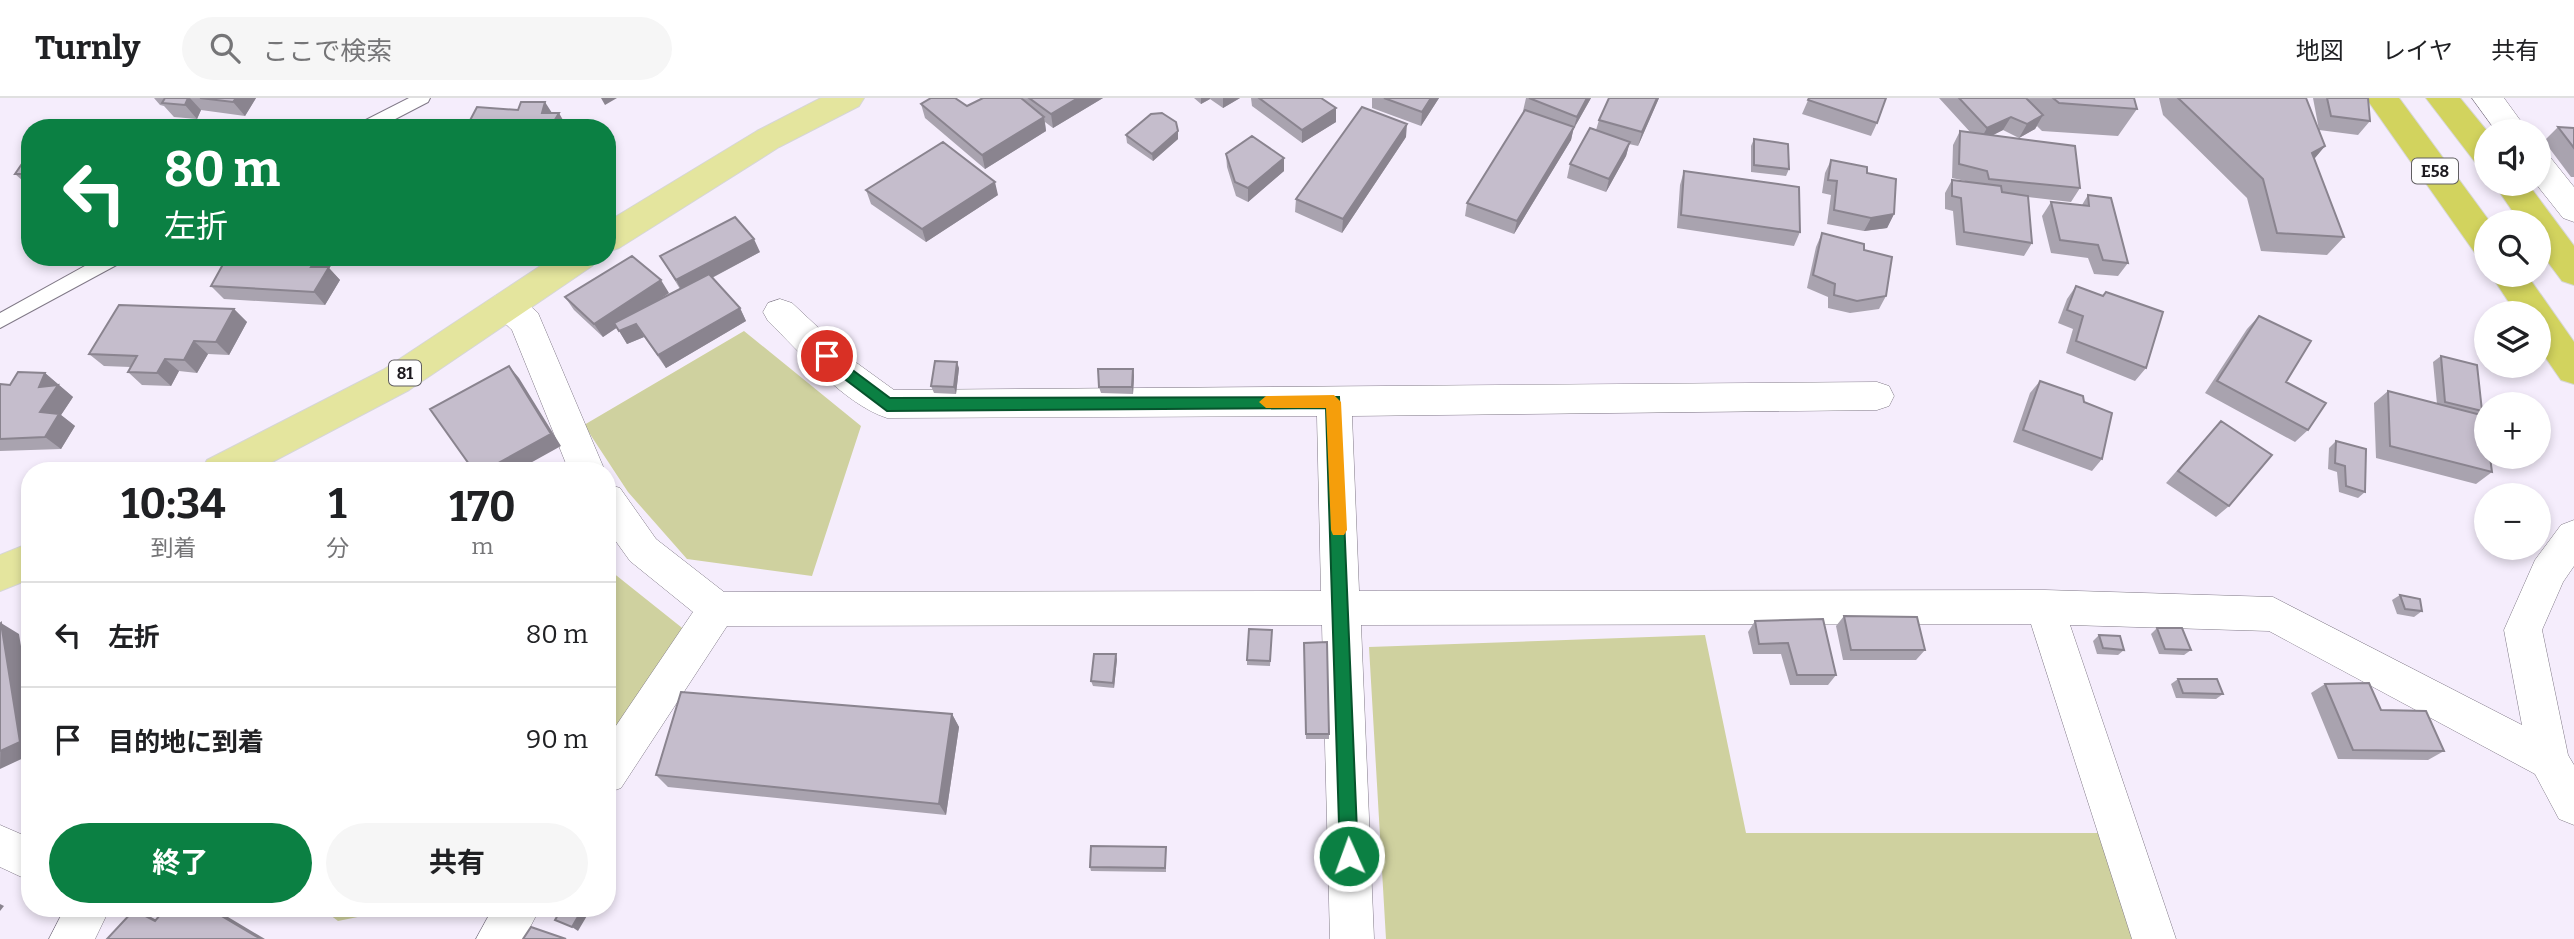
<!DOCTYPE html>
<html lang="ja">
<head>
<meta charset="utf-8">
<style>
	:root { --surface:#fff; --page:#f6f6f6; --text:#202124; --muted:#757577; --line:#e0e0e0; --accent:#0b8043 }
	body { margin:0; font-family:Bitter,"Noto Sans JP",serif; background:var(--page); color:var(--text); height:100vh; display:flex; flex-direction:column; font-size:26px; white-space:nowrap }
	* { box-sizing:border-box; margin:0 }
	p { font-size:23px; color:var(--muted) }
	.icon { flex:none; width:38px; height:38px; fill:none; stroke:currentColor; stroke-width:2; stroke-linecap:round; stroke-linejoin:round }
	.map { position:relative; flex:1; overflow:hidden }
	.drawer { position:absolute; left:21px; top:364px; width:595px; height:455px; display:flex; flex-direction:column; background:var(--surface); border-radius:28px; box-shadow:0 4px 10px #0003 }
	.drawer>* { flex:none }
	.top-card { position:absolute; left:21px; top:21px; width:595px; height:147px; border-radius:28px; box-shadow:0 4px 10px #0003; background:#0b8043; color:#fff; overflow:hidden }
	.buttons { position:absolute; left:2474px; top:21px; display:grid; gap:14px }
	.buttons a { display:grid; place-items:center; width:77px; height:77px; border-radius:50%; background:var(--surface); box-shadow:0 4px 10px #0003; font-size:35px }
	.pin { position:absolute; display:grid; place-items:center; width:60px; height:60px; color:#fff; margin:-30px; border:4px solid #fff; border-radius:50%; box-shadow:0 2px 7px #0007 }
	.me { position:absolute; width:77px; margin:-38px; rotate:358deg; stroke-linejoin:round; filter:drop-shadow(0 0 5px #0008) }
	.turn { display:flex; align-items:center; gap:24px; height:147px; padding:0 28px; font-size:32px }
	.turn .icon { width:91px; height:91px; stroke-width:2.5 }
	.turn b { display:block; font-size:49px; line-height:60px }
	.eta { display:flex; justify-content:space-evenly; align-items:center; height:119px; text-align:center }
	.eta b { font-size:42px; font-weight:700; line-height:49px }
	.cta { display:flex; gap:14px; margin-top:auto; padding:14px 28px }
	.cta a { flex:1; height:80px; border-radius:42px; background:var(--accent); color:#fff; font-size:28px; font-weight:700; line-height:80px; text-align:center }
	.cta a+a { background:var(--page); color:var(--text) }
	ul { padding:0; list-style:none }
	li { display:flex; align-items:center; gap:21px; height:105px; padding:0 28px; border-top:2px solid var(--line) }
	li div { flex:1 }
	li b { display:block; font-size:26px }
	li em { font-style:normal }
	header { display:flex; align-items:center; gap:42px; box-sizing:border-box; height:98px; padding:0 35px; background:var(--surface); border-bottom:2px solid var(--line) }
	header strong { font-size:33px }
	nav { display:flex; gap:38px; margin-inline-start:auto; font-size:24px }
	.search { width:490px; height:63px; background:var(--page); display:flex; align-items:center; gap:18px; box-sizing:border-box; padding:0 24px; border-radius:38px; color:var(--muted); font-size:26px }
	.map>svg:first-child { display:block }
</style>
</head>
<body>
<header>
<strong>Turnly</strong>
<div class="search"><svg class="icon" aria-label="search" viewBox="0 0 24 24"><circle cx="10" cy="10" r="6"/><path d="M15 15l6 6"/></svg>ここで検索</div>
<nav><a>地図</a><a>レイヤ</a><a>共有</a></nav>
</header>
<div class="map">
<svg width="2574" height="841" viewBox="0 0 2574 841">
	<rect width="100%" height="100%" fill="#f5edfc"/>
	<path fill="#cfd19f" d="M744,233l117,95 -49,150 -125,-17 -59,-67 -44,-67z
		M607,470l79,63 -79,117z
		M1705,537l41,198h352l36,106h-748l-17,-292z
		M321,810h81l-64,13z"/>
	<g fill="none" stroke-linecap="round" stroke-linejoin="round">
		<defs>
			<path id="lane" d="M409,0h21l-2,4 -50,26h-22l2,-4z
				M101,159h23l-2,5 -122,66v-15z"/>
			<path id="street" d="M2472,0h32l24,33h-32z
				M2539,56l11,3 24,30v35l-11,-4 -27,-34h3z
				M507,194l12,4 19,17 67,158h-36l-57,-141 -17,-16 -5,-9 5,-9z
				M780,201l12,4 62,58 40,29 983,-8 12,4 5,10 -5,10 -12,4 -525,6 7,175 686,-1 228,7 249,128 -18,-95 31,-70 26,-35 13,-5v46l-11,16 -21,48 26,125 6,10v60l-15,-6 -24,-45 -266,-143 -199,-6 106,314h-44l-101,-315 -670,1 13,314h-44l-8,-314 -595,1 -106,162 -14,5v-54l86,-127 -63,-51 -23,-32v-45l13,4 36,51 68,53 597,-1 -4,-175 -430,2c-43,-14 -86,-65 -119,-97l-5,-9 5,-9z
				M0,727l30,13v43l-30,-14z
				M65,810h45l-15,31h-46z
				M493,810h47l-16,31h-48z"/>
			<path id="primary" d="M821,0h43l-5,8 -80,41 -160,101 -12,4v-30l150,-91z
				M554,159h43l-5,9 -183,124 -154,81h-54l6,-11 176,-90z
				M30,445v36l-30,12v-36z"/>
			<path id="highway" d="M2366,0h33l91,124h-3v35l-12,-4z
				M2426,0h34l27,33v35l-12,-4z
				M2494,86h34l46,62v39l-12,-4 -23,-31v-28h-19z
				M2491,177h36l47,67v42l-13,-4 -22,-32v-35h-23z"/>
		</defs>
		<use href="#lane" stroke="#807987" stroke-width="2"/>
		<use href="#street" stroke="#807987" stroke-width="1"/>
		<use href="#primary" stroke="#d6d6d6" stroke-width="2"/>
		<use href="#highway" stroke="#d6d6d6" stroke-width="2"/>
		<use href="#lane" fill="#fff" fill-rule="evenodd"/>
		<use href="#street" fill="#fff" fill-rule="evenodd"/>
		<use href="#primary" fill="#e4e59e" fill-rule="evenodd"/>
		<use href="#highway" fill="#d2d35e" fill-rule="evenodd"/>
	</g>
	<path fill="#a9a3af" d="M154,0h102l-11,18 -44,-6 -4,9 -23,-2 -10,-11 -4,-1z
		M983,0h120l-50,30 -8,-6 1,9 -61,38 -60,-51 -4,-14 46,2z
		M1194,0h46l-17,10 -13,-9 -9,5z
		M1251,0h70l15,10v14l-34,21 -50,-37z
		M1372,0h67l-18,28 -49,-18z
		M1526,0h65l-18,32 -2,10 -57,94 -49,-18 2,-13 58,-92h-2z
		M1609,0h50l-21,48 -9,-2 -3,12 -20,36 -39,-14 3,-14 26,-34 3,-10z
		M1809,0l68,25 -6,13 -69,-22z
		M1939,0h195l3,11 -19,27 -76,-5 -5,-5 -2,3 -16,9 -16,-8 -10,5 87,53 -9,14 -43,-5 4,46 -8,13 -68,-11 -3,-34 -8,-2v-16l7,-13 18,2 -18,-4 1,-33 7,-14 11,2z
		M2159,0h147l19,48 -11,13 30,78 -17,18 -66,-4 -14,-53 -84,-83z
		M2313,0h55l2,23 -12,14 -39,-5z
		M2558,29l16,1v49h-3l-27,-36z
		M1126,37l52,4 -25,22 -26,-18z
		M1406,39l-64,96 -47,-21 1,-13z
		M1754,41l35,30 -3,7 -35,-4v-26z
		M30,54v35l-15,-13z
		M1226,56l58,17 -36,31 -12,-6 -9,-29z
		M1831,62l36,13 27,41 -7,14 -23,3 -37,-7 4,-29 -9,-2 3,-20z
		M1684,73l116,61 -6,14 -117,-18 3,-43z
		M866,92l132,5 -72,47 -55,-38z
		M2088,97l40,68 -10,13 -24,-2 -6,-16 -37,-5 -9,-37 9,-14 31,3z
		M1822,135l42,17 22,46 -7,13 -29,4 -22,-5v-11l-21,-9 9,-41z
		M760,154l-48,26 28,30 6,13 -80,47 -22,-31 -17,7 -10,-17 -14,10 -29,-27 -9,-13 104,-4 -15,9 26,-13 -20,-33z
		M336,159l-7,11 11,12 -15,25 -101,-6 -13,-13z
		M2076,188l70,82 -11,13 -69,-28 7,-24 -15,-6 9,-24z
		M234,211l13,13 -18,33 -21,-1 -11,19 -18,-2 -8,15 -29,-1 -14,-13 2,-5 -26,-1 -15,-12z
		M2259,218l27,66 22,48 -13,12 -90,-49 42,-64z
		M2441,258l41,55 -4,3 14,58 -16,12 -100,-26 -2,-55 14,-12 49,13 -4,-42z
		M959,270l-3,26 -22,-1 -3,-7z
		M1133,271l1,7 -1,18 -32,-1 -2,-6z
		M45,275l28,24 -12,18 14,11 -14,23 -61,2v-67l10,1z
		M2040,283l44,21 18,57 -10,12 -79,-29 17,-49z
		M2221,323l8,85 -13,11 -50,-34z
		M2336,343l29,51 -7,6 -19,-6 -2,-20 -9,-3 1,-21z
		M2400,497l22,16 -8,6 -17,-3 -5,-14z
		M1844,518l81,34 -9,10h-73l-7,-34z
		M1755,523l81,54 -8,10h-38l-9,-31h-28l-5,-22z
		M2157,530l34,22 -7,5 -25,-1 -8,-20z
		M1272,532l-2,36 -23,-1v-5z
		M2099,537l25,15 -6,5 -21,-1 -4,-13z
		M1304,545l25,91v5h-23z
		M1117,561l-3,29 -21,-2 -2,-5z
		M2178,581l45,15 -7,5 -40,-1 -5,-14z
		M2325,586l56,26 63,41 -16,9 -90,-1 -27,-66z
		M952,616l7,13 -13,88 -278,-28 -12,-12z
		M1166,749v25l-75,-1 -1,-4z"/>
	<path fill="#8a848f" d="M188,0h2l11,12 -4,9 -12,-14z
		M236,0h20l-11,18 -12,-14z
		M601,0h16l-12,7z
		M1078,0h25l-50,30 -2,-14z
		M1201,0h9v1l-9,5z
		M1223,0h17l-17,10z
		M1431,0h8l-18,28 1,-14z
		M1587,0h4l-18,32 4,-13z
		M1657,0h2l-21,48 4,-14z
		M545,4l9,14 -12,-3z
		M1336,10v14l-34,21v-13z
		M559,15l8,14 -1,1h-16z
		M2043,17l-8,14 -16,9 8,-14z
		M1044,19l2,14 -61,38 -3,-14z
		M2011,19l-8,13 -24,12 8,-14z
		M118,23l6,7h-11z
		M1407,26l-1,13 -64,96 1,-14z
		M1574,29l-3,13 -57,94 3,-13z
		M1178,33v8l-25,22 -1,-7z
		M1630,44l-4,14 -20,36 3,-13z
		M2325,48l-16,19 3,-12z
		M1284,60v13l-36,31v-14z
		M995,84l3,13 -72,47 -4,-13z
		M1894,116l-7,14 -23,3 7,-13z
		M754,141l6,13 -77,41 -7,-13z
		M317,159h19l-7,11 11,12 -15,25 -11,-13 -3,-25z
		M661,182l8,13 -66,44 -9,-13z
		M740,210l6,13 -80,47 -8,-13z
		M234,211l13,13 -18,33 -13,-13z
		M636,226l8,13 -17,7 -8,-13z
		M194,243l14,13 -11,19 -13,-13z
		M165,261l14,12 -8,15 -14,-13z
		M957,264l2,6 -3,26 -2,-7z
		M509,268l10,12 42,68 -45,25h-32z
		M1133,271l1,7 -1,18 -1,-7z
		M45,275l28,24 -12,18 14,11 -14,23 -16,-12 -5,-25 -1,-25z
		M1,525l18,11 11,67v54l-30,14z
		M1116,556l1,5 -3,29 -1,-5z
		M952,616l7,13 -13,88 -7,-11z
		M0,806l4,2 -4,5z
		M208,810h5l52,31h-7z
		M583,810l8,1 -13,22 -6,-4z
		M134,812l17,7 21,11 -17,-7z"/>
	<path fill="#c5bdcc" stroke="#8a848f" stroke-width="2" d="M165,0h23l-3,7 -23,-2z
		M200,0h36l-3,4z
		M931,0h24l12,8 16,-8h38l23,19 -62,38 -61,-51z
		M1029,0h49l-27,16z
		M1259,0h62l15,10 -34,22z
		M1384,0h47l-9,14z
		M1529,0h58l-10,19z
		M1609,0h48l-15,34 -43,-12z
		M1809,0h77l-9,25 -69,-23z
		M1959,0h67l17,17 -16,9 -16,-7 -24,11z
		M2053,0h81l3,11 -78,-6z
		M2178,0h128l19,48 -13,7 32,84 -67,-4 -14,-54z
		M2327,0h41l2,23 -39,-5z
		M521,4h24l-3,11h17l-9,15h-84l11,-21 41,3z
		M1362,9l45,17 -64,95 -47,-20z
		M1525,12l49,17 -57,94 -50,-18z
		M1162,15l14,9 2,9 -26,23 -26,-19 25,-21z
		M96,22l22,1 -5,7h-43l1,-2h21z
		M2558,29l16,1v20z
		M1590,30l40,14 -21,37 -39,-15z
		M1960,33l115,15 5,42 -91,-9 -2,-8 -28,-7z
		M1252,38l32,22 -36,30 -13,-6 -9,-28z
		M1754,41l34,5 1,25 -35,-4z
		M943,44l52,40 -73,47 -56,-39z
		M30,54v22h-15z
		M1831,62l36,7v6l29,6 -2,35 -23,4 -37,-8 3,-29 -9,-1z
		M1684,73l115,16 1,45 -119,-17z
		M1952,82l49,6 1,6 26,4 4,47 -68,-11 -3,-34 -9,-2z
		M2088,97l23,3 17,65 -25,-3 -5,-15 -38,-5 -9,-38 38,4z
		M735,119l19,22 -78,41 -16,-24z
		M1822,135l42,11v6l28,7 -6,39 -29,5 -23,-6 1,-11 -22,-9z
		M632,158l29,24 -67,44 -29,-27z
		M227,159h90l-6,10h18l-15,25 -103,-6z
		M709,176l31,34 -82,47 -22,-31 -17,7 -5,-8z
		M2076,188l27,10 3,-4 57,20 -17,56 -70,-27 7,-25 -16,-6z
		M119,207l115,4 -18,33 -22,-1 -10,19 -19,-1 -8,14 -29,-1 9,-16 -48,-2z
		M2259,218l52,25 -25,41 40,21 -18,27 -91,-49z
		M2441,258l36,9 5,46 -37,-9z
		M935,263l22,1 -3,25 -23,-1z
		M509,268l42,68 -67,37h-10l-44,-62z
		M1098,271h35l-1,18h-33z
		M18,274l27,1 -6,14 19,-2 -18,27 19,2 -14,23 -45,2v-55l10,1z
		M2040,283l43,15 1,6 28,11 -10,46 -79,-29z
		M2388,293l97,25 2,14v27h3l2,15 -102,-26z
		M2221,323l51,34 -43,51 -51,-35z
		M2336,343l30,8 -1,43 -19,-6 -1,-20 -10,-3z
		M2400,497l20,4 2,12 -17,-2z
		M30,512v15h-1l-4,-8z
		M1844,518l73,1 8,33h-74z
		M1823,521l13,56h-39l-9,-32 -29,1 -4,-23z
		M1,525l19,119 -20,9v-127z
		M2157,530h25l9,22 -26,-1z
		M1249,531l23,1 -2,31 -23,-1z
		M2099,537l21,1 4,14 -21,-2z
		M1327,544l2,92h-23l-2,-91z
		M1094,556h22l-3,29 -22,-2z
		M2178,581h39l6,15 -40,-1z
		M2369,585l12,27 45,1 18,40 -91,-1 -28,-66z
		M681,594l271,22 -13,90 -283,-29z
		M1091,748l75,1 -1,21 -75,-1z
		M166,810h42l51,30 -1,1h-151l27,-29 21,11z
		M562,810h21l-11,19 -17,-7z
		M531,829l35,12h-43z"/>
	<path fill="#0b8043" stroke="#07532c" stroke-width="2" d="M827,253l63,47 449,-1 19,459 -2,7 -7,2 -6,-2 -3,-7 -14,-448 -439,3 -66,-50 -2,-5z"/>
	<path fill="#f59e0b" d="M1334,297l7,7 6,128 -3,5h-11l-2,-5 -5,-122h-60l-7,-6 7,-6z"/>
	<g text-anchor="middle" dominant-baseline="central" stroke-width="7" stroke-linejoin="round" paint-order="stroke">
		<g fill="#fefefe" stroke="#605e61" stroke-width="2">
			<rect x="2412" y="60.5" width="46" height="25" rx="5"/>
			<rect x="389" y="262.5" width="32" height="25" rx="5"/>
		</g>
		<g font-size="16" font-weight="bold" fill="#1c191e">
			<text x="2435" y="73">E58</text>
			<text x="405" y="275">81</text>
		</g>
	</g>
</svg>
<div class="buttons">
<a><svg class="icon" aria-label="sound" viewBox="0 0 24 24"><path d="M4 9h4l5-4v14l-5-4H4zM17 9q2 3 0 6"/></svg></a>
<a><svg class="icon" aria-label="search" viewBox="0 0 24 24"><circle cx="10" cy="10" r="6"/><path d="M15 15l6 6"/></svg></a>
<a><svg class="icon" aria-label="layers" viewBox="0 0 24 24"><path d="M12 4l9 5-9 5-9-5zM3 14l9 5 9-5"/></svg></a>
<a>+</a>
<a>−</a>
</div>
<div class="pin" style="left:827px;top:258px;background:#d93025"><svg class="icon" aria-label="arrive" viewBox="0 0 24 24"><path d="M6 21V4h12l-3 4 3 4H6"/></svg></div>
<svg class="me" style="left:1349px;top:758px" viewBox="-20 -20 40 40"><circle r="17" fill="#0b8043" stroke="#fff" stroke-width="3"/><path d="M0-11L8 9 0 5-8 9z" fill="#fff"/></svg>
<div class="top-card">
<div class="turn"><svg class="icon" aria-label="left" viewBox="0 0 24 24"><path d="M17 20v-9H6M10 6l-5 5 5 5"/></svg><div><b>80 m</b>左折</div></div>
</div>
<section class="drawer">
<div class="eta">
<div><b>10:34</b><p>到着</p></div>
<div><b>1</b><p>分</p></div>
<div><b>170</b><p>m</p></div>
</div>
<ul>
<li><svg class="icon" aria-label="left" viewBox="0 0 24 24"><path d="M17 20v-9H6M10 6l-5 5 5 5"/></svg><div><b>左折</b></div><em>80 m</em></li>
<li><svg class="icon" aria-label="arrive" viewBox="0 0 24 24"><path d="M6 21V4h12l-3 4 3 4H6"/></svg><div><b>目的地に到着</b></div><em>90 m</em></li>
</ul>
<div class="cta"><a>終了</a><a>共有</a></div>
</section>
</div>
</body>
</html>
